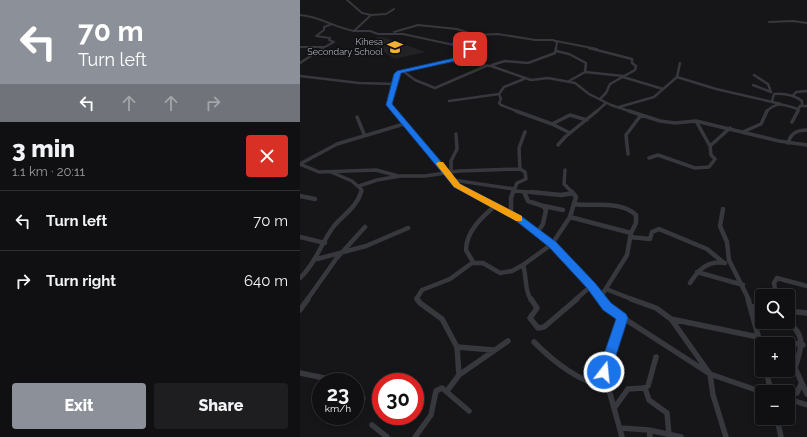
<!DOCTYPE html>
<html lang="en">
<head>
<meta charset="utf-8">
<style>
	:root { --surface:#101012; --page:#1e1e20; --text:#f1f3f6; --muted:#9c9d9f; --line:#303032; --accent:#8c9099 }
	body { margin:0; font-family:Raleway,sans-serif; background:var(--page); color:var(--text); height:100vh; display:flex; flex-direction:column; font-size:15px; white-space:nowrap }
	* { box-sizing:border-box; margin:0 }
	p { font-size:13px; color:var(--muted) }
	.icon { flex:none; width:22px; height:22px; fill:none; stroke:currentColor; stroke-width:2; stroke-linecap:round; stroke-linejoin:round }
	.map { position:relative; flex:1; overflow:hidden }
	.side { display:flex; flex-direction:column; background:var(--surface); width:300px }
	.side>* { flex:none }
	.top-card { background:#8c9099; color:#fff; overflow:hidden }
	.buttons { position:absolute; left:455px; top:289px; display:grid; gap:8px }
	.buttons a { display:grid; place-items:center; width:40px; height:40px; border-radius:4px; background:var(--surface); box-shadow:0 2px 6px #0003,0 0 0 1px var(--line); font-size:20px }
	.speed { position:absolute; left:12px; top:373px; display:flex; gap:8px; font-size:20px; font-weight:700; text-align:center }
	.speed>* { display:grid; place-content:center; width:52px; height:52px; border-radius:50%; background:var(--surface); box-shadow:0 2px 6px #0003,0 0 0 1px var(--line); line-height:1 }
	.speed small { font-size:10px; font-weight:400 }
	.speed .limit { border:6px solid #d22; background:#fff; color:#111 }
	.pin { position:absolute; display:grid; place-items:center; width:34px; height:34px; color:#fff; margin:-17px; border-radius:8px; box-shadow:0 2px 6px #0006 }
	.me { position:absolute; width:44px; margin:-22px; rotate:16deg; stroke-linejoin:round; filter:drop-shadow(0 0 3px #0008) }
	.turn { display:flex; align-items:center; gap:14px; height:84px; padding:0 12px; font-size:18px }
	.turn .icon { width:52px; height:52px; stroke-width:2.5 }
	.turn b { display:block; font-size:28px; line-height:34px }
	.lanes { display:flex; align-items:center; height:38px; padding:0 12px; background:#0003; justify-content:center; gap:20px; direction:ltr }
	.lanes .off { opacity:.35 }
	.round { display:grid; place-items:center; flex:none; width:42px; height:42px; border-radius:4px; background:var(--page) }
	.overview { display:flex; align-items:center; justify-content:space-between; height:68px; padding:0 12px }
	h1 { font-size:24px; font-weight:800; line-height:30px }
	.primary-button { display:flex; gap:8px; margin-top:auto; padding:8px 12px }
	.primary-button a { flex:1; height:46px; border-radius:4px; background:var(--accent); color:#fff; font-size:16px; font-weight:800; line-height:46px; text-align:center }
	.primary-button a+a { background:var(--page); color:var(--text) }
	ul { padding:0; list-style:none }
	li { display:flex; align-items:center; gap:12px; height:60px; padding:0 12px; border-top:1px solid var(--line) }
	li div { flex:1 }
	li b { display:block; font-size:15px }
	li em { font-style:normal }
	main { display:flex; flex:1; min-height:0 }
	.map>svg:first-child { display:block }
</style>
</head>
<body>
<main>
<section class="side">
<div class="top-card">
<div class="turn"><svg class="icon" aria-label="left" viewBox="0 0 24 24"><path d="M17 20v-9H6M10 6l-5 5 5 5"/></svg><div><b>70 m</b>Turn left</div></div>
<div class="lanes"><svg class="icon" aria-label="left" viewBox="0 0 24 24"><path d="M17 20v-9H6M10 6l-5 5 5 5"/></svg><svg class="icon off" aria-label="ahead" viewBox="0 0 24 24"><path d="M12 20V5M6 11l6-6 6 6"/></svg><svg class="icon off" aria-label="ahead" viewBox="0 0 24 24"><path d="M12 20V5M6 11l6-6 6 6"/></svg><svg class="icon off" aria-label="right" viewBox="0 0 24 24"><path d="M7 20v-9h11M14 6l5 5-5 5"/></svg></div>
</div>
<div class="overview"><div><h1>3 min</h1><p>1.1 km · 20:11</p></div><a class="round" style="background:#d93025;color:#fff"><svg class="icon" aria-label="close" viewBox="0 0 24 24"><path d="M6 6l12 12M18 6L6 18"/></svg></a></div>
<ul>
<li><svg class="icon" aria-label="left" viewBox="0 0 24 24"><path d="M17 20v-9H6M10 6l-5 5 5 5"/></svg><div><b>Turn left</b></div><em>70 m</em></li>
<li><svg class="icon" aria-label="right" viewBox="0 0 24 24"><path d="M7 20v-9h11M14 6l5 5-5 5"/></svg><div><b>Turn right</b></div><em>640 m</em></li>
</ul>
<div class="primary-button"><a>Exit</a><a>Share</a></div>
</section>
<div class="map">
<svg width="507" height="437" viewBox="0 0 507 437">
	<rect width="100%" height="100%" fill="#161618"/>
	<path fill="#222225" d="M77,37h6l43,15 -32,7 -21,-15z"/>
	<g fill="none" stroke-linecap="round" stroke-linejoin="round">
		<path stroke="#37383d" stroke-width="2" d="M47,0l15,13 9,2 -17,16h16l8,3h25l51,11h8l7,4
			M0,15c19,1 35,13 54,16
			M71,15l15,-1 8,-5
			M469,22l24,-1 14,2
			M94,32l24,-7 39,4 18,6 23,-1 37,6h18l4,2 -1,7
			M256,41l41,8
			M153,43l24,-8
			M0,47h23
			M169,48l5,-4 -2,-2 3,-6
			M21,49l13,-7 -5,-2 1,-2 -14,-2 8,-6v-3l8,-3"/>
		<path stroke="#37383d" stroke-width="2.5" d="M289,48l43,11v4l4,3 -1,4 -25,14 -4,9 -6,6
			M256,51l13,3 17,9 -1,9 -16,9
			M154,60l12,4 25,2 40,14 17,-2 27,5 14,11 22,11 21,7
			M0,63l23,-15
			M192,65l13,-4 23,2 27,-10 1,-5
			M103,71l12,9 20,8 51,-22
			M285,72l38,4
			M454,75l14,9 3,8
			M0,76l59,7 35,1
			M323,77l40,12
			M377,77l39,12 65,15
			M453,85l18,7
			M199,94l2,5 -2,4 2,2 18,7
			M493,96l3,-4 11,-1
			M149,101l50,-7 5,-7 20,-8
			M472,101l2,-7c10,-1 20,1 28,7v4
			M319,107l35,-10 23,-20 3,-14
			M94,112l-4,-5 -1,-6 10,-29 58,-13 13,-11
			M296,112l10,-9
			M466,112c12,-12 18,-7 32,-3
			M497,112l3,-6h7"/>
		<path stroke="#37383d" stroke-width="3.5" d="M93,111l38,42 26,33 14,7
			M216,111l36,13 18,9
			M329,111l31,10 15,2 21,-2 83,20 28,4
			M57,117l7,17
			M492,122l6,-11
			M252,124l18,-9 17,5
			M445,131l16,-7 6,-13
			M488,143c3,-10 9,-13 19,-13
			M258,145l7,-8 32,-26
			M410,146l20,-18
			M328,154l-2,-19 15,-20
			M349,158l9,-3 37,13 14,-1 6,-8 -4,-4 -1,-9 -14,-25
			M0,164l37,-20 67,-20
			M0,164l19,8 57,-2 22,6
			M265,170l-1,14 9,9
			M31,172l21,9 10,9 -1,3
			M151,172v-11l6,-12 -1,-15
			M153,180l61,9
			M59,186l18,-6 23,-4h25l34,-5 61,-2 -1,-21 6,-16
			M214,191l29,2
			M224,192l1,1
			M213,193l4,-10 9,-4 -1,-7 -5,-3
			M270,193h3"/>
		<path stroke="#37383d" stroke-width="4.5" d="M169,192c16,9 34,16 49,26 34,22 59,51 84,82
			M224,192l4,9 15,5 3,4 -3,14 -6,9
			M231,192l30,3 12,-2
			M0,196l15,3
			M274,204c20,3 46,-4 62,11v8l-5,10 -4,22 -27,43
			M244,206l19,4
			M423,209l-3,17 7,16 2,18 20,40
			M211,213v-15l2,-6
			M270,217l61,16
			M0,237l25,6
			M330,237l20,2 2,-7 7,-3 48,20 17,14
			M17,259l49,-13 42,-18
			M173,262l-7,-12c0,-19 17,-34 30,-45
			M397,272l46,13
			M0,278c16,-15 21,-35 34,-52 9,-11 23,-19 27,-34
			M390,283c9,-14 18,-23 35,-20
			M306,289l28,11
			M476,296l-2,-13 3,-5 30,8
			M7,300l29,-41 29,-32
			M118,300l-1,-2 5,-8 28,-11 22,-16h11l17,10 12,-2 11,-6
			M231,300c-7,-11 -4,-23 -8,-35l29,-21 18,-27 6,-20 -4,-5
			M275,300l16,-14"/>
		<path stroke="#37383d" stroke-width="5.5" d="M117,299l3,4 22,16 15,28 2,28
			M231,299l6,9 -7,10 8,10 6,-1 33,-28
			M301,299l10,11 99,64 52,18
			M331,299l25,9 15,11 39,55 3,21 13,42
			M448,299l14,51
			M451,306l11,5
			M0,310l8,-11
			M488,311l19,2
			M322,318l-18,54 18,65
			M371,319l87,18
			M488,321c19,17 13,26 7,47l12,26
			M234,342c21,21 44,39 74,46
			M466,344l10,-4 27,5
			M157,347l36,3
			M488,368l8,5
			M466,370l5,22
			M0,373l43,9
			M55,388l8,10
			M345,388l4,12 18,13 2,22
			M147,391l12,-16 49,-34
			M488,394l9,-1 4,-9
			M488,399l19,6
			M315,407l13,-18 15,-1 5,-2 8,-29
			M477,418l4,19
			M72,425l15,12
			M321,428l28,2 32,7
			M349,430l1,7
			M115,437l16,-22 5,-24 6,-3 27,23"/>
	</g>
	<path fill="#1a73e8" stroke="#114b97" d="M168,48l4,1 -13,11 -58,13 -9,31 68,80 61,32 35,26 39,41 16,20 15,11 2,4 -19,59 -5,1 -4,-1 -2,-5 18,-53 -13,-9 -16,-22 -38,-41 -34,-27 -61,-33 -68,-82 8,-31 3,-3 58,-13z"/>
	<path fill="#f59e0b" d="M138,162h5l17,22 62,32v5h-6l-62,-34 -18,-23z"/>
	<defs>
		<symbol id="school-bare" viewBox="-9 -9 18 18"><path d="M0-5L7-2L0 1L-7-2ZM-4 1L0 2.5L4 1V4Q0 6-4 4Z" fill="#f2b134" stroke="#111113" stroke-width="2.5" paint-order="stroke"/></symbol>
	</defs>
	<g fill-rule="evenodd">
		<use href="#school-bare" x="84" y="36" width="22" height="22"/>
	</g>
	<g text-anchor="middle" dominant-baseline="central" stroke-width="3" stroke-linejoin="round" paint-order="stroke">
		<g font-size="9" fill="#a8adb8" stroke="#111113" text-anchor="end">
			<text x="83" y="42">Kihesa<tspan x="83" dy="10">Secondary School</tspan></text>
		</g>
	</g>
</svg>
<div class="buttons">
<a><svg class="icon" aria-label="search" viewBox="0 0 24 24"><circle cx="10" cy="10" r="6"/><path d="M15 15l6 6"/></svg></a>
<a>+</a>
<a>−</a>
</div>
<div class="speed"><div>23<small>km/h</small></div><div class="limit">30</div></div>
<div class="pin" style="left:170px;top:49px;background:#d93025"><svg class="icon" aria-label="arrive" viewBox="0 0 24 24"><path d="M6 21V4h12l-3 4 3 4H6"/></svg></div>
<svg class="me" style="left:304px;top:372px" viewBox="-20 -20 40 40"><circle r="17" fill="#1a73e8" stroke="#fff" stroke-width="3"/><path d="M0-11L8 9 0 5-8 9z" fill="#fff"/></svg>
</div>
</main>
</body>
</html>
